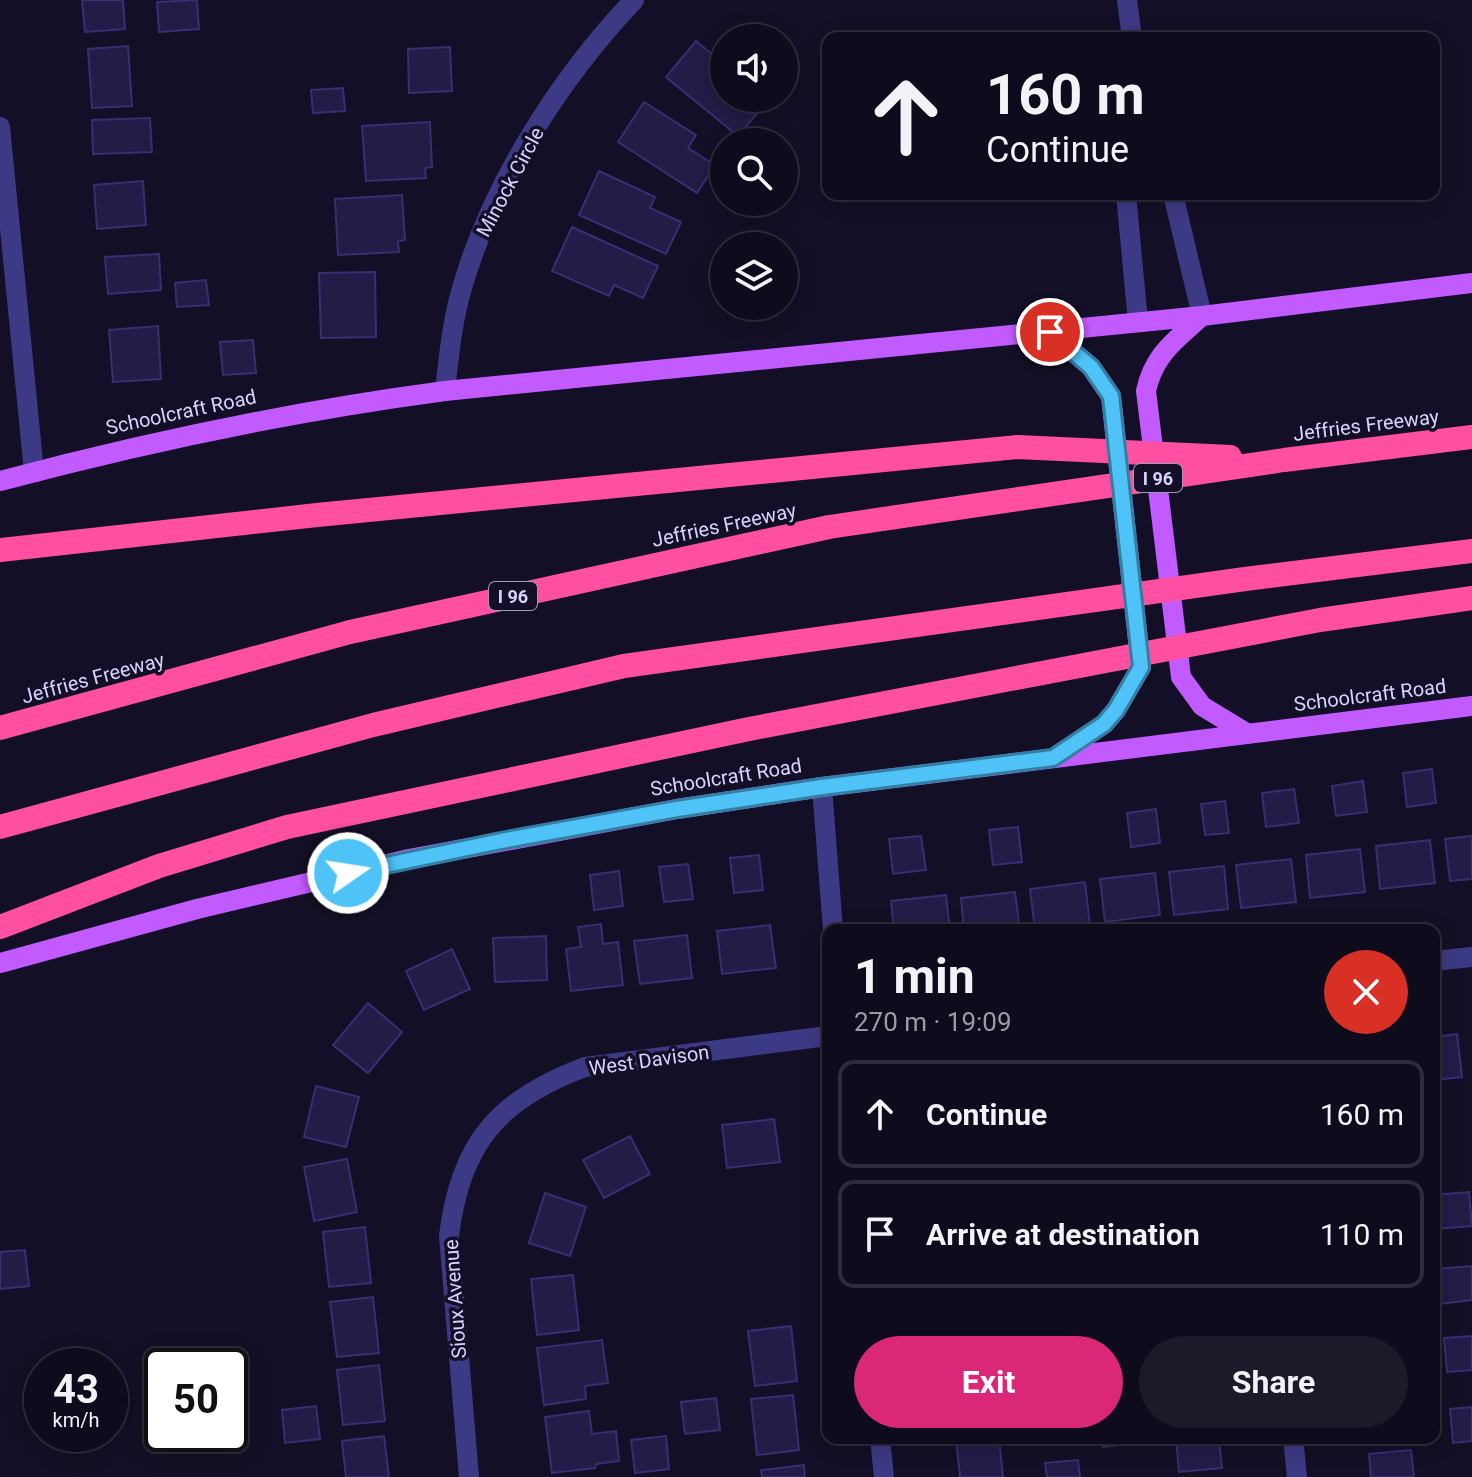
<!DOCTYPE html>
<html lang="en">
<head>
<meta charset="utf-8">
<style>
	:root { --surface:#0e0b1c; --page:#1c1929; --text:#f1f3f6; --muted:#9b9ba3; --line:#2e2b3b; --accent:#db2777 }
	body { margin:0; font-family:Roboto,sans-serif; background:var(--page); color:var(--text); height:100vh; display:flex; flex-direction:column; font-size:30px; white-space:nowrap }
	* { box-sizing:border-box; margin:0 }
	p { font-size:26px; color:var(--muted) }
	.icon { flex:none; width:44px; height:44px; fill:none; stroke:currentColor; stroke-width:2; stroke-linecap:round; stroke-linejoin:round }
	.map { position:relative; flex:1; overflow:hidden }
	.panel { position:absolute; left:822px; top:924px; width:618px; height:520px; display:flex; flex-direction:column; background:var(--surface); border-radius:16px; box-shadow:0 4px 20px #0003,0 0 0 2px var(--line) }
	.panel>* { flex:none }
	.guide { position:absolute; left:822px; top:32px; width:618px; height:168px; border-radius:16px; box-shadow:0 4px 20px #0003,0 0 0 2px var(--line); background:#0e0b1c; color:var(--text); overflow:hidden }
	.fabs { position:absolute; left:710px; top:24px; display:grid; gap:16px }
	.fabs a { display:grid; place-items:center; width:88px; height:88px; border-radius:50%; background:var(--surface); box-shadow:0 4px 20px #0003,0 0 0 2px var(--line); font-size:40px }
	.speed { position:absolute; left:24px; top:1348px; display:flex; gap:16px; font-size:40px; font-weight:700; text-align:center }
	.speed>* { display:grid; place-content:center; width:104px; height:104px; border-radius:50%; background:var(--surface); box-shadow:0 4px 20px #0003,0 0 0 2px var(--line); line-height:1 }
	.speed small { font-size:20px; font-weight:400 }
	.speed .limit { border:4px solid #111; border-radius:12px; background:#fff; color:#111 }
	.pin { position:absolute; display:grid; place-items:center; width:68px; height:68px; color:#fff; margin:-34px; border:4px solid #fff; border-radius:50%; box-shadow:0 2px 8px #0007 }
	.me { position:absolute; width:88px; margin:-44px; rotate:77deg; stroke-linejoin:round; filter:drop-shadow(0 0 6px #0008) }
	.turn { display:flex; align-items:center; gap:28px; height:168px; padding:0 32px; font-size:36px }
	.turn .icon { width:104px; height:104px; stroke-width:2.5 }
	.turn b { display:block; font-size:56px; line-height:68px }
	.round { display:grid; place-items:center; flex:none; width:84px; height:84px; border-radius:42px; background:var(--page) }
	.overview { display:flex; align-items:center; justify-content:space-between; height:136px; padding:0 32px }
	h1 { font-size:48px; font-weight:700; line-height:60px }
	.primary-button { display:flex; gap:16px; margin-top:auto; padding:16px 32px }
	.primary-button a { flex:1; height:92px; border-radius:48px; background:var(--accent); color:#fff; font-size:32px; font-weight:700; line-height:92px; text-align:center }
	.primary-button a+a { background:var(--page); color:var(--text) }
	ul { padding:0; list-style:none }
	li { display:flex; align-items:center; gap:24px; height:108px; margin:0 16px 12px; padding:0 16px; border:4px solid var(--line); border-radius:16px }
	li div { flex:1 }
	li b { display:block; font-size:30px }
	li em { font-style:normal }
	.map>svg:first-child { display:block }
</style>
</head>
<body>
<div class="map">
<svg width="1472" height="1477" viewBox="0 0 1472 1477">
	<rect width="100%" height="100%" fill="#130f26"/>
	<path fill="#241b47" stroke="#3b2d73" stroke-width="2" d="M82,0h41l2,29 -40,3z
		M197,0l2,29 -40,3 -2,-30z
		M696,41l28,23v34h21l15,12 -22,26 -72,-59z
		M128,46l4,60 -40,2 -4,-59z
		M450,47l2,44 -43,2 -1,-44z
		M343,88l2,23 -32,2 -2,-23z
		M644,102l52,33 -8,13 27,17 -18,28 -79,-51z
		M150,118l2,34 -59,2 -1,-34z
		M430,122l2,45 -7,1 1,10 -60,3 -4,-55z
		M599,171l56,26 -5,11 31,14 -15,32 -87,-39z
		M143,181l3,44 -49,4 -3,-44z
		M402,195l3,45 -7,1 1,11 -61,3 -3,-56z
		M572,227l86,39 -15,32 -29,-13 -5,11 -57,-25z
		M159,254l2,36 -53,4 -3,-37z
		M375,272l1,65 -55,1 -2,-65z
		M206,280l3,25 -32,2 -2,-24z
		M158,326l3,53 -48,3 -4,-52z
		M253,340l3,33 -33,2 -3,-33z
		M1432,769l4,34 -29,4 -4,-34z
		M1363,781l4,31 -31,4 -4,-30z
		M1294,789l5,34 -33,4 -4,-34z
		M1225,801l4,32 -24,2 -4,-31z
		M1156,809l4,34 -29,4 -4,-34z
		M1018,827l4,35 -29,3 -4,-35z
		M921,836l5,34 -33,4 -4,-35z
		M1472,836v43l-22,2 -5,-42z
		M1430,840l5,43 -55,6 -4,-43z
		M1360,849l5,43 -55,6 -4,-43z
		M759,855l4,35 -29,3 -4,-35z
		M1291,859l5,43 -55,6 -5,-43z
		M688,864l5,35 -29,3 -5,-35z
		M1224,866l4,43 -54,6 -5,-43z
		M619,871l4,35 -29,4 -4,-35z
		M1155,873l5,42 -55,7 -5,-43z
		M1085,882l5,43 -55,5 -5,-41z
		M1015,892l5,38h-56l-3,-32z
		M946,895l4,35h-56l-3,-29z
		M601,924l2,20 15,-2 5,43 -52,6 -5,-42 15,-2 -3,-20z
		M770,925l6,43 -54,6 -5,-43z
		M687,935l5,43 -52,6 -6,-43z
		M546,936l1,44 -52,2 -2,-44z
		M452,949l18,40 -46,21 -18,-39z
		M368,1003l34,29 -34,41 -35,-28z
		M1457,1034l5,43 -28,3v-43z
		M316,1086l43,11 -13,50 -42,-10z
		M1437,1109l3,34 -6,1v-34z
		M774,1119l6,43 -53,6 -5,-43z
		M630,1136l20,38 -46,24 -21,-38z
		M347,1159l10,53 -43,9 -10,-54z
		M1469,1192l3,34 -35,3 -3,-34z
		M545,1193l41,14 -16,49 -41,-13z
		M365,1227l6,56 -42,4 -6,-55z
		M25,1250l4,36 -29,3v-37z
		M1472,1266v34l-32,4 -3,-35z
		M573,1275l6,55 -42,5 -6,-56z
		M373,1297l6,56 -42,4 -7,-55z
		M791,1326l6,55 -42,5 -7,-55z
		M1472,1336v34l-25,2 -3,-34z
		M602,1340l6,43 -23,3 1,13 -42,6 -7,-57z
		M379,1365l6,56 -42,4 -6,-55z
		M793,1395l6,55 -42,5 -6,-56z
		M716,1398l4,32 -35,4 -4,-32z
		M316,1406l4,33 -35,4 -3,-33z
		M1472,1407v34l-19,2 -3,-34z
		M589,1411l3,23 24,-3 3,30 -23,3 -1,4 -43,5 -7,-56z
		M384,1436l5,41h-43l-4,-36z
		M666,1436l3,33 -34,4 -4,-33z
		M977,1438h22l4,39h-43l-4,-37z
		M1102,1438h33v5l-32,4z
		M1176,1438h43l3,30 -43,4z
		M1411,1450l3,27h-43l-2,-23z
		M1078,1460l2,17h-33l-2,-14z
		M804,1465l1,12h-43l-1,-7z"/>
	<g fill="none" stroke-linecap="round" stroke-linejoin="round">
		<path stroke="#3d3a85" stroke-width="20" d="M1127,0l5,38
			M0,127l34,345
			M1126,194l12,128
			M1173,194l29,122
			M445,391c4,-35 7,-69 17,-103 30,-104 98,-210 172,-288
			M822,787l11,143
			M1434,961l38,-4
			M880,1438l4,39
			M1293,1438l4,39
			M469,1477l-20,-241c11,-93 50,-137 136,-169l243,-31"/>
		<path stroke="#c25bff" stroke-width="20" d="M1202,316c-27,25 -48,38 -56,75l35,286 21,29 46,28
			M1050,332l41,35 20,29 30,271 -25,43 -12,14 -48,32
			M0,481c147,-39 294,-70 445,-90l757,-75 270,-33
			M0,963l197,-54 212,-50 268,-50 145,-22 650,-81"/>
		<path stroke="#ff4fa3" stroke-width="24" d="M0,550l317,-35 701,-68 212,10
			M0,728l350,-96 479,-105 455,-67 188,-23
			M0,827l373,-102 251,-59 621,-87 227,-28
			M0,927l159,-61 128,-39 462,-98 571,-109 152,-22"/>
	</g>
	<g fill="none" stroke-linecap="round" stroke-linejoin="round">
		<defs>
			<path id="route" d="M348,873l153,-32 176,-32 145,-22 231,-29 51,-34 12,-14 25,-43 -30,-271 -20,-29 -41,-35"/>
		</defs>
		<use href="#route" stroke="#337fa1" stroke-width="20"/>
		<use href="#route" stroke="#4fc3f7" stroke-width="14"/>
	</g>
	<g text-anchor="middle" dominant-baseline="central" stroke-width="7" stroke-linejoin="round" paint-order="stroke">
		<g fill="#130f26" stroke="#9e99be" stroke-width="2">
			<rect x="1134" y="464" width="48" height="28" rx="6"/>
			<rect x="489" y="582" width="48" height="28" rx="6"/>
		</g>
		<g font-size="18" font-weight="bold" fill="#d9d4ff">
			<text x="1158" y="478">I 96</text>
			<text x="513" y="596">I 96</text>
		</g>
		<g font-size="20" fill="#d9d4ff" stroke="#130f26">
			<text transform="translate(510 182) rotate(-62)">Minock Circle</text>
			<text transform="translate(181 412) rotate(-12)">Schoolcraft Road</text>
			<text transform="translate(1366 425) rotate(-7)">Jeffries Freeway</text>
			<text transform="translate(724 525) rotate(-12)">Jeffries Freeway</text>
			<text transform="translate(93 678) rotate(-15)">Jeffries Freeway</text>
			<text transform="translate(1370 695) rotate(-7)">Schoolcraft Road</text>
			<text transform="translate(726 777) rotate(-9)">Schoolcraft Road</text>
			<text transform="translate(649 1060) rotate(-8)">West Davison</text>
			<text transform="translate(455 1299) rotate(-94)">Sioux Avenue</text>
		</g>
	</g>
</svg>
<div class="fabs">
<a><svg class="icon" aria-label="sound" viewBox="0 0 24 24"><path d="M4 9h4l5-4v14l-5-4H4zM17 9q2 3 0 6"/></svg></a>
<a><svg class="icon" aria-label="search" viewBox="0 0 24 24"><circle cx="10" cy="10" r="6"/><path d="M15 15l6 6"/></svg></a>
<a><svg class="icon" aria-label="layers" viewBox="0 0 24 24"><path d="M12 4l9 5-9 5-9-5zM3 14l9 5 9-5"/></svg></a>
</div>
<div class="speed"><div>43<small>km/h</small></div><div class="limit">50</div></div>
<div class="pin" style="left:1050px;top:332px;background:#d93025"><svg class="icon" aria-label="arrive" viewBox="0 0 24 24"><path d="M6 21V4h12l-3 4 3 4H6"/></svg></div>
<svg class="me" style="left:348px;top:873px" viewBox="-20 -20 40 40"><circle r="17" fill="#4fc3f7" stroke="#fff" stroke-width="3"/><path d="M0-11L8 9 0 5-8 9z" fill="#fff"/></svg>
<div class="guide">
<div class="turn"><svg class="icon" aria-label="ahead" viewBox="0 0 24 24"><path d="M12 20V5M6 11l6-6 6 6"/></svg><div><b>160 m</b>Continue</div></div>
</div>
<section class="panel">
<div class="overview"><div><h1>1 min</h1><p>270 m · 19:09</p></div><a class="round" style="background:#d93025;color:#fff"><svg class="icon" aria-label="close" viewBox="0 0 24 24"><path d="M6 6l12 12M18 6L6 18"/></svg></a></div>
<ul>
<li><svg class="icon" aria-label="ahead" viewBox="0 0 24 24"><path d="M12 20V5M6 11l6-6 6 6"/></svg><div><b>Continue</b></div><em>160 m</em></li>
<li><svg class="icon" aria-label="arrive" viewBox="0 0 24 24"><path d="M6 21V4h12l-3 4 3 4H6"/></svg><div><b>Arrive at destination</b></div><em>110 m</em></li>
</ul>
<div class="primary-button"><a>Exit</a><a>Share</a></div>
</section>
</div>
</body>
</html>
